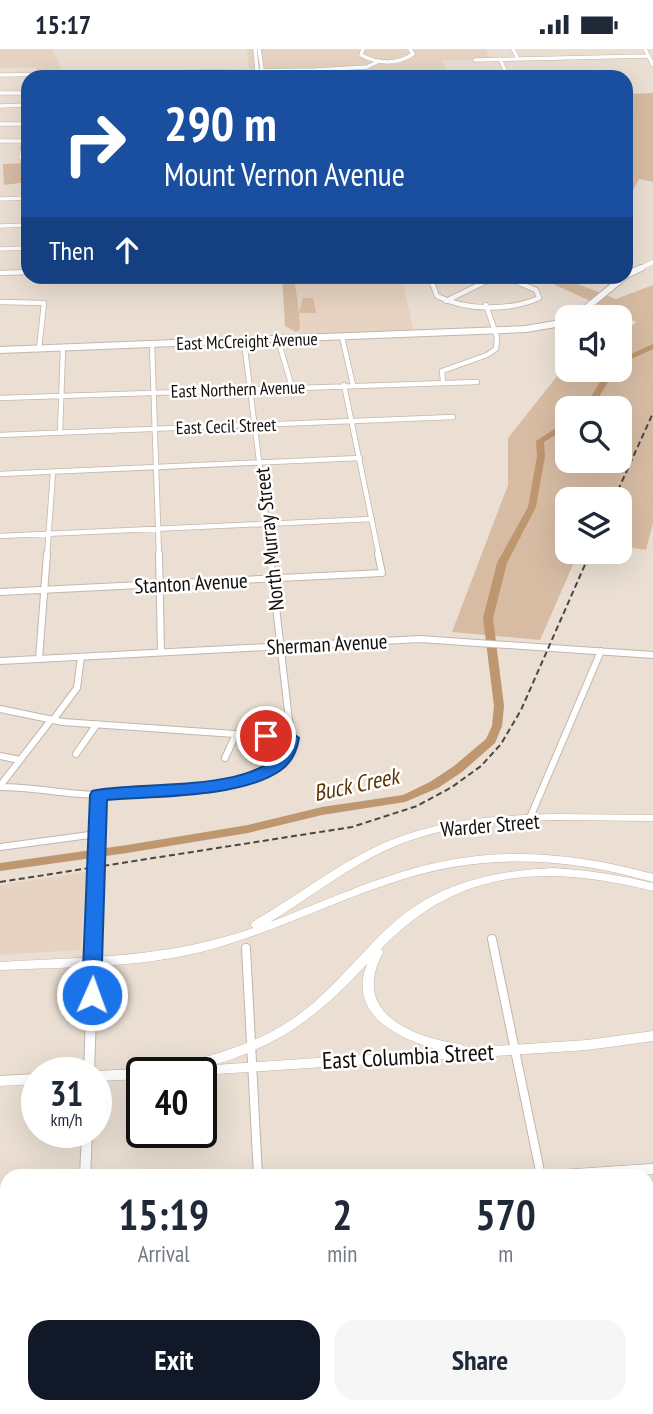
<!DOCTYPE html>
<html lang="en">
<head>
<meta charset="utf-8">
<style>
	:root { --surface:#fff; --page:#f6f6f7; --text:#1f2937; --muted:#747a83; --accent:#111827 }
	body { margin:0; font-family:"PT Sans Narrow",sans-serif; background:var(--page); color:var(--text); height:100vh; display:flex; flex-direction:column; font-size:26px; white-space:nowrap }
	* { box-sizing:border-box; margin:0 }
	p { font-size:23px; color:var(--muted) }
	.icon { flex:none; width:38px; height:38px; fill:none; stroke:currentColor; stroke-width:2; stroke-linecap:round; stroke-linejoin:round }
	.map { position:relative; flex:1; overflow:hidden }
	.side { position:absolute; left:0px; top:1120px; width:654px; height:245px; display:flex; flex-direction:column; background:var(--surface); border-radius:21px 21px 0 0; box-shadow:0 7px 28px #0002 }
	.side>* { flex:none }
	.guide { position:absolute; left:21px; top:21px; width:612px; height:214px; border-radius:21px; box-shadow:0 7px 28px #0002; background:#1a4fa0; color:#fff; overflow:hidden }
	.controls { position:absolute; left:555px; top:256px; display:grid; gap:14px }
	.controls a { display:grid; place-items:center; width:77px; height:77px; border-radius:14px; background:var(--surface); box-shadow:0 7px 28px #0002; font-size:35px }
	.speed { position:absolute; left:21px; top:1008px; display:flex; gap:14px; font-size:35px; font-weight:700; text-align:center }
	.speed>* { display:grid; place-content:center; width:91px; height:91px; border-radius:50%; background:var(--surface); box-shadow:0 7px 28px #0002; line-height:1 }
	.speed small { font-size:18px; font-weight:400 }
	.speed .limit { border:4px solid #111; border-radius:10px; background:#fff; color:#111 }
	.pin { position:absolute; display:grid; place-items:center; width:60px; height:60px; color:#fff; margin:-30px; border:4px solid #fff; border-radius:50%; box-shadow:0 2px 7px #0007 }
	.me { position:absolute; width:77px; margin:-38px; rotate:2deg; stroke-linejoin:round; filter:drop-shadow(0 0 5px #0008) }
	.turn { display:flex; align-items:center; gap:24px; height:147px; padding:0 28px; font-size:32px }
	.turn .icon { width:91px; height:91px; stroke-width:2.5 }
	.turn b { display:block; font-size:49px; line-height:60px }
	.then { display:flex; align-items:center; height:66px; padding:0 28px; background:#0003; gap:14px; font-size:26px }
	.eta { display:flex; justify-content:space-evenly; align-items:center; height:119px; text-align:center }
	.eta b { font-size:42px; font-weight:800; line-height:49px }
	.action { display:flex; gap:14px; margin-top:auto; padding:14px 28px }
	.action a { flex:1; height:80px; border-radius:21px; background:var(--accent); color:#fff; font-size:28px; font-weight:800; line-height:80px; text-align:center }
	.action a+a { background:var(--page); color:var(--text) }
	.status { display:flex; justify-content:space-between; align-items:center; height:49px; padding:0 35px; background:var(--surface); direction:ltr }
	.status svg { height:19px; fill:currentColor }
	.map>svg:first-child { display:block }
</style>
</head>
<body>
<div class="status"><b>15:17</b><svg viewBox="0 0 49 12"><path d="M0 12V9h3v3zM5 12V6h3v6zM10 12V3h3v9zM15 12V0h3v12zM26 1h20v11H26zM47 4h2v5h-2z"/></svg></div>
<div class="map">
<svg width="653" height="1365" viewBox="0 0 653 1365">
	<rect width="100%" height="100%" fill="#ebdfd3"/>
	<path fill="#e6d3c2" d="M0,0h53l9,23 -27,1 1,-6 -36,1z
		M247,0h239l5,11h-49l6,13 -25,1v3h-340l-2,-3 168,-5z
		M291,228h110l13,54 -115,4z
		M86,823l-5,78 -81,5v-70z"/>
	<path fill="#d7bca3" fill-rule="evenodd" d="M653,44v89l-14,-3 -8,15h-4v-100z
		M28,114v19l-24,3 -1,-21z
		M282,228h12l5,35 4,-14h10l3,15h-17l1,16 -4,3 -11,-6z
		M538,228h22l56,22 37,-14v238l-7,27 -26,-4v-47h-53v52h12l-39,89 -88,-8 56,-147v-47l54,-68 5,-3 53,2v-32l16,-15zM567,359h53v52h-53z"/>
	<g fill="none" stroke-linecap="round" stroke-linejoin="round">
		<path fill="#be9670" fill-rule="evenodd" d="M653,295v5l-33,15v-5z
			M608,320h8l-24,39h-8z
			M564,374h3v5l-23,14 1,14 -9,51 -29,56 -14,55 11,88 -2,20 -7,17 -33,29 -24,16 -33,14 -83,13 -74,18 -121,20 -127,18v-8l127,-18 121,-20 74,-18 81,-12 27,-13 24,-16 32,-27 6,-13 2,-20 -11,-88 14,-55 31,-56 9,-51 -1,-15z"/>
		<defs>
			<path id="minor-far3" d="M255,0l2,20
				M259,0l3,20
				M363,0l-2,6c17,9 36,10 52,-1l-3,-5
				M513,0l5,10
				M645,0l8,16
				M500,10l8,18
				M475,11l172,-4
				M0,26l317,-5 50,-3 12,-6
				M0,44h28
				M0,57l28,-1
				M0,75h28
				M0,92h28
				M21,109l3,-17
				M0,150l28,-1
				M0,177l28,-1
				M0,200l28,-1"/>
			<path id="minor-far2" d="M0,224l28,-1
				M430,228l7,19c30,15 72,15 102,2l-3,-8 -31,-13
				M446,252l49,-24
				M0,253l44,1 -5,46
				M342,288l11,48
				M278,291l14,47
				M244,292l27,215
				M152,296l7,211
				M443,332l-1,-10 45,-16 9,-6 1,-12 -11,-32
				M344,336l35,171
				M0,349l477,-16
				M60,384l3,-85
				M0,386l453,-18
				M0,425l360,-16
				M0,487l372,-17
				M47,507l6,-84"/>
			<path id="minor-far1" d="M159,505l2,98
				M0,543l382,-19 -4,-19
				M39,610l8,-105
				M0,612l420,-22 233,16
				M0,660l63,13 228,16
				M53,671l24,-32 4,-31
				M76,705l21,-30
				M0,707l20,4
				M225,709l11,-24
				M0,737l51,-66
				M0,738c34,0 68,8 102,8 23,0 47,-4 70,-6 40,-4 110,0 119,-51l-21,-184
				M529,771l72,-169
				M0,798l97,-13"/>
			<path id="minor" d="M492,890l49,237
				M246,899l12,228
				M0,1213l7,-1
				M116,1358v7
				M586,1358l1,7"/>
			<path id="tertiary-far3" d="M637,221l16,-8"/>
			<path id="tertiary-far2" d="M626,226l15,-7
				M575,268l49,-40
				M0,301l526,-21 41,-7"/>
			<path id="tertiary-far1" d="M94,880l4,-134"/>
			<path id="tertiary" d="M89,1024l5,-146
				M85,1127l2,-44
				M0,1332l7,2
				M83,1358l22,7"/>
			<path id="secondary" d="M653,1115v10l-33,2h-81l2,-3 4,-2z
				M7,1158v10l-7,1v-10z"/>
			<path id="primary" d="M557,765l96,1v6c-89,0 -186,-9 -269,30 -41,20 -76,48 -114,71 53,-20 105,-45 161,-58 74,-18 150,-10 222,10v8c-83,-24 -163,-29 -246,-4 -70,21 -135,56 -206,74 -65,16 -134,15 -201,18v-8c87,-5 170,-4 253,-34l-2,-3 1,-3c42,-24 81,-55 125,-76 57,-26 118,-31 180,-32z
				M553,819c34,2 66,7 100,15v8c-105,-26 -193,-25 -272,58l2,3c-3,7 -7,14 -8,21 -11,48 49,66 85,71l4,2 2,2 121,-8 66,-9v10l-66,9 -386,25v-2h-40l2,-3c44,-15 89,-23 128,-50 39,-26 66,-64 100,-95 46,-42 101,-54 162,-57zM367,915c-20,51 32,75 72,86l-225,15c70,-22 103,-48 153,-101z
				M142,1020l5,4h-5v6l-46,2v-8h-4l4,-2z
				M37,1025v10l-37,2v-10z"/>
		</defs>
		<use href="#minor-far3" stroke="#c2b6ab" stroke-width="4.5"/>
		<use href="#minor-far2" stroke="#c2b6ab" stroke-width="6"/>
		<use href="#minor-far1" stroke="#c2b6ab" stroke-width="8"/>
		<use href="#minor" stroke="#c2b6ab" stroke-width="10"/>
		<use href="#tertiary-far3" stroke="#c2b6ab" stroke-width="5"/>
		<use href="#tertiary-far2" stroke="#c2b6ab" stroke-width="8"/>
		<use href="#tertiary-far1" stroke="#c2b6ab" stroke-width="10"/>
		<use href="#tertiary" stroke="#c2b6ab" stroke-width="12"/>
		<use href="#secondary" stroke="#c2b6ab" stroke-width="1"/>
		<use href="#primary" stroke="#c2b6ab" stroke-width="1"/>
		<use href="#minor-far3" stroke="#fff" stroke-width="3.5"/>
		<use href="#minor-far2" stroke="#fff" stroke-width="4.5"/>
		<use href="#minor-far1" stroke="#fff" stroke-width="6"/>
		<use href="#minor" stroke="#fff" stroke-width="8"/>
		<use href="#tertiary-far3" stroke="#fff" stroke-width="4.5"/>
		<use href="#tertiary-far2" stroke="#fff" stroke-width="6"/>
		<use href="#tertiary-far1" stroke="#fff" stroke-width="8"/>
		<use href="#tertiary" stroke="#fff" stroke-width="10"/>
		<use href="#secondary" fill="#fff" fill-rule="evenodd"/>
		<use href="#primary" fill="#fff" fill-rule="evenodd"/>
		<path stroke="#4d4640" stroke-width="2" stroke-dasharray="6 3.5" stroke-linecap="butt" d="M614,450l39,-86
			M0,833l352,-55 65,-21 35,-19 29,-21 20,-22 20,-34 70,-159"/>
		<path stroke="#4d4640" stroke-width="2.5" stroke-dasharray="14 7" stroke-linecap="butt" d="M648,1184l5,-2
			M211,1365l12,-7"/>
	</g>
	<path fill="#1a73e8" stroke="#114b97" stroke-width="2" d="M266,682l25,1 8,6c-2,12 -7,24 -18,32 -39,28 -126,26 -174,30l-6,195 -3,6 -6,2 -7,-2 -3,-6 8,-200 2,-4c41,-11 181,4 190,-49l-22,-3 -2,-3z"/>
	<g text-anchor="middle" dominant-baseline="central" stroke-width="5" stroke-linejoin="round" paint-order="stroke">
		<g font-size="18" fill="#120e0a" stroke="#fff">
			<text transform="translate(247 292) rotate(-2)">East McCreight Avenue</text>
			<text transform="translate(238 340) rotate(-2)">East Northern Avenue</text>
			<text transform="translate(226 377) rotate(-2)">East Cecil Street</text>
		</g>
		<g font-size="21" fill="#120e0a" stroke="#fff">
			<text transform="translate(269 490) rotate(-96)">North Murray Street</text>
			<text transform="translate(191 534) rotate(-3)">Stanton Avenue</text>
			<text transform="translate(327 595) rotate(-3)">Sherman Avenue</text>
			<text transform="translate(490 776) rotate(-5)">Warder Street</text>
		</g>
		<g font-size="23" font-style="italic" fill="#5c3503" stroke="#fff">
			<text transform="translate(356 735) rotate(-12)">Buck Creek</text>
		</g>
		<g font-size="24" fill="#120e0a" stroke="#fff">
			<text transform="translate(408 1007) rotate(-3)">East Columbia Street</text>
		</g>
	</g>
</svg>
<div class="controls">
<a><svg class="icon" aria-label="sound" viewBox="0 0 24 24"><path d="M4 9h4l5-4v14l-5-4H4zM17 9q2 3 0 6"/></svg></a>
<a><svg class="icon" aria-label="search" viewBox="0 0 24 24"><circle cx="10" cy="10" r="6"/><path d="M15 15l6 6"/></svg></a>
<a><svg class="icon" aria-label="layers" viewBox="0 0 24 24"><path d="M12 4l9 5-9 5-9-5zM3 14l9 5 9-5"/></svg></a>
</div>
<div class="speed"><div>31<small>km/h</small></div><div class="limit">40</div></div>
<div class="pin" style="left:266px;top:687px;background:#d93025"><svg class="icon" aria-label="arrive" viewBox="0 0 24 24"><path d="M6 21V4h12l-3 4 3 4H6"/></svg></div>
<svg class="me" style="left:92px;top:946px" viewBox="-20 -20 40 40"><circle r="17" fill="#1a73e8" stroke="#fff" stroke-width="3"/><path d="M0-11L8 9 0 5-8 9z" fill="#fff"/></svg>
<div class="guide">
<div class="turn"><svg class="icon" aria-label="right" viewBox="0 0 24 24"><path d="M7 20v-9h11M14 6l5 5-5 5"/></svg><div><b>290 m</b>Mount Vernon Avenue</div></div>
<div class="then">Then<svg class="icon" aria-label="ahead" viewBox="0 0 24 24"><path d="M12 20V5M6 11l6-6 6 6"/></svg></div>
</div>
<section class="side">
<div class="eta">
<div><b>15:19</b><p>Arrival</p></div>
<div><b>2</b><p>min</p></div>
<div><b>570</b><p>m</p></div>
</div>
<div class="action"><a>Exit</a><a>Share</a></div>
</section>
</div>
</body>
</html>
